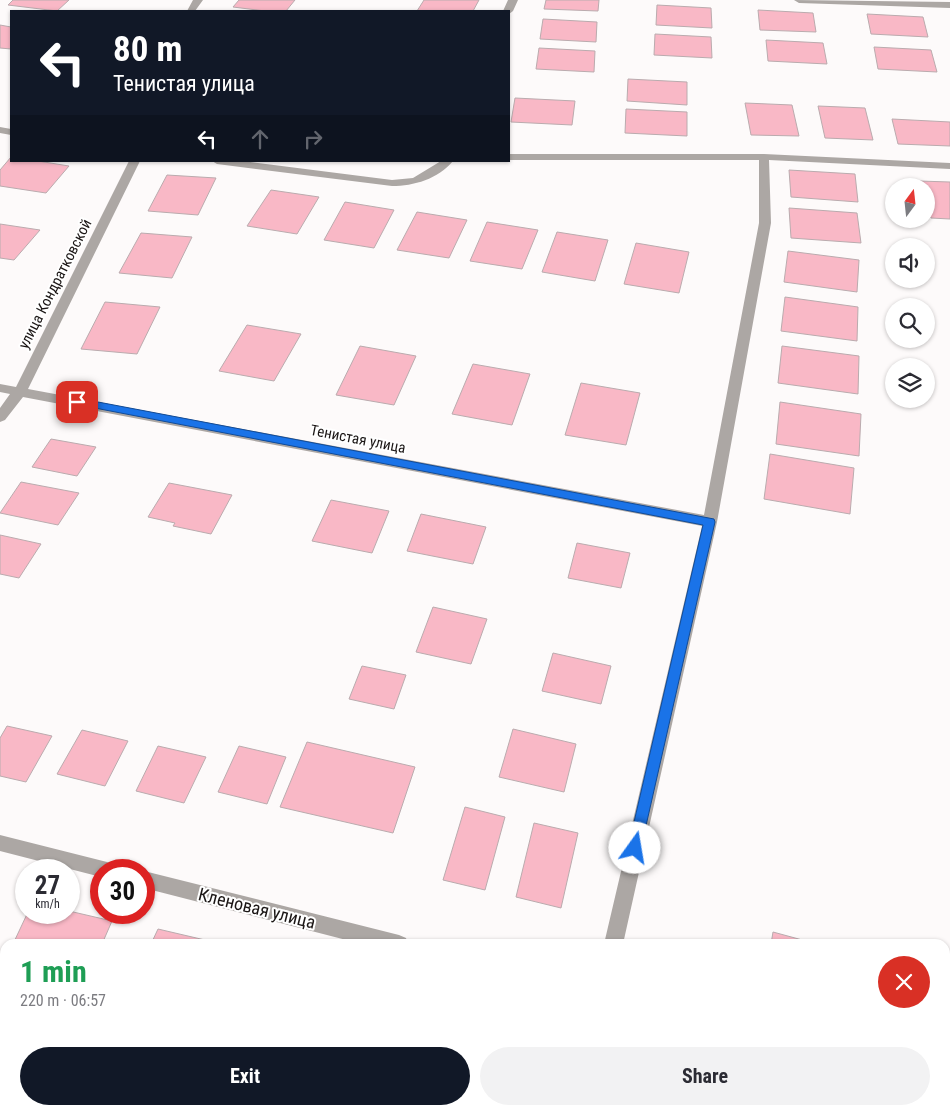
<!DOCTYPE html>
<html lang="en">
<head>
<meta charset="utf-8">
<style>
	:root { --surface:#fff; --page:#f2f2f3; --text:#2b2b33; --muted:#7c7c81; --accent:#111827 }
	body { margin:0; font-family:"Roboto Condensed",sans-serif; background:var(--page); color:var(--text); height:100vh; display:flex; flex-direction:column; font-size:19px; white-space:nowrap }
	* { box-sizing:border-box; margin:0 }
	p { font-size:16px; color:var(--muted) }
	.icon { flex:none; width:28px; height:28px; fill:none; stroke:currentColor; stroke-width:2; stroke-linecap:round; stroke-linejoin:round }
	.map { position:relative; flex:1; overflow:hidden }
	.panel { position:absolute; left:0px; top:939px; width:950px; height:176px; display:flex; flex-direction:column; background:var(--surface); border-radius:15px 15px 0 0; box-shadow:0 1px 4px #0004 }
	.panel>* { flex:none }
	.top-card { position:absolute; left:10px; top:10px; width:500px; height:152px; border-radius:0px; box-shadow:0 1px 4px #0004; background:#111827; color:#fff; overflow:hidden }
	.needle { width:32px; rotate:15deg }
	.tools { position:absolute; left:885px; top:178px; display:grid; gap:10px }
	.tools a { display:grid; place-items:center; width:50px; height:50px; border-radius:50%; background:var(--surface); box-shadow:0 1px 4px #0004; font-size:25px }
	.speed { position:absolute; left:15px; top:859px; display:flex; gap:10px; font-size:25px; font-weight:700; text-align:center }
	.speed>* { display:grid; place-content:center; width:65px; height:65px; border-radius:50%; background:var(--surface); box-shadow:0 1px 4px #0004; line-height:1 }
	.speed small { font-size:12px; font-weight:400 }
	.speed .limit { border:8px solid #d22; background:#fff; color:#111 }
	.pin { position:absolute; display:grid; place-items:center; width:42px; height:42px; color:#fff; margin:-21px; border-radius:10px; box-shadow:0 2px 8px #0006 }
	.me { position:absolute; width:55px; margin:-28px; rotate:13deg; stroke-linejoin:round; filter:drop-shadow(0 0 4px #0008) }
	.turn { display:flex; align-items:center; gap:18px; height:105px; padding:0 20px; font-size:22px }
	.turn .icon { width:65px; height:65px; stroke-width:2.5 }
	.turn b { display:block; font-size:35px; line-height:42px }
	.lanes { display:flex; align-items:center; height:48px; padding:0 20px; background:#0003; justify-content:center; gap:25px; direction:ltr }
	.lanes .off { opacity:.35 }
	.round { display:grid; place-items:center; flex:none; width:52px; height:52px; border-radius:26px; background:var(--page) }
	.headline { display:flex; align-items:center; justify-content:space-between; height:85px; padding:0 20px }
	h1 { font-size:30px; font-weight:700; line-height:38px; color:#1e9e55 }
	.cta { display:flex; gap:10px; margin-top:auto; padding:10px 20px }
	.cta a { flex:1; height:58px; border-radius:30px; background:var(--accent); color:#fff; font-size:20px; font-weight:700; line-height:58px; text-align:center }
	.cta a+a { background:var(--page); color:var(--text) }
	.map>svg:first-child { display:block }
</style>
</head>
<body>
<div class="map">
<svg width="950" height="1114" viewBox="0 0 950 1114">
	<rect width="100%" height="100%" fill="#fdfafa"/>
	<path fill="#f9b8c6" stroke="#baabae" d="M13,0h56l-12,11 -49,-6z
		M239,0h56l-9,11h-21l-32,-4z
		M424,0h55l-6,11h-56z
		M546,0h53l-1,11 -54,-2z
		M657,5l54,3 1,20 -56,-3z
		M758,10l55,3 3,19 -56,-2z
		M867,14l56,3 5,20 -57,-3z
		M543,19l54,3 -1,20 -56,-3z
		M0,25l11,2v22l-11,-1z
		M655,34l56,3 1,21 -58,-3z
		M766,40l57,3 4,21 -59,-3z
		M874,47l57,3 6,22 -59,-3z
		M539,48l56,3 -1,21 -58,-3z
		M628,79l59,3v23l-60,-4z
		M515,98l60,3 -3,24 -61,-3z
		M745,103l47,2 7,31 -48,-1z
		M818,106l47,2 8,32 -48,-2z
		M626,109l61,3v24l-62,-3z
		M892,119l58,3v24l-52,-2z
		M11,157v4h27l31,5 -23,27 -46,-7v-16z
		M789,170l66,4 3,28 -67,-5z
		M167,175l49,3 -18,37 -50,-4z
		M919,181l31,1v37l-19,-1 -5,-14v-18h-5z
		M271,190l48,7 -22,37 -50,-8z
		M345,202l49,8 -20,38 -50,-8z
		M789,208l68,5 4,30 -70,-5z
		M417,212l50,8 -18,38 -52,-8z
		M487,222l51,8 -16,39 -52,-8z
		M0,224l40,6 -26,30 -14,-2z
		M557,232l51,8 -13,41 -53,-9z
		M141,233l51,4 -20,41 -53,-5z
		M636,243l53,9 -10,41 -55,-9z
		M788,251l71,9 -2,32 -73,-10z
		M785,297l73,10 -1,34 -76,-10z
		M105,302l55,5 -23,47 -56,-5z
		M247,325l54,9 -27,47 -55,-10z
		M360,346l56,10 -22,49 -58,-10z
		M782,346l77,10 -1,38 -80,-11z
		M473,364l57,10 -18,51 -60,-11z
		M581,383l59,10 -14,52 -61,-10z
		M780,402l81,12 -2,42 -83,-12z
		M51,439l45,8 -19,29 -45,-9z
		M770,454l84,14 -4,46 -86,-15z
		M21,482l58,11 -21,32 -58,-12z
		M169,483l63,12 -21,39 -38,-8 2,-3 -27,-6z
		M331,500l58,11 -17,42 -60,-12z
		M421,514l65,13 -13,37 -66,-13z
		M0,535l41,9 -22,34 -19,-4z
		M577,543l53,10 -9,35 -53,-10z
		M433,607l54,12 -16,45 -55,-12z
		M553,653l58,13 -10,38 -59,-13z
		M362,666l44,9 -12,34 -45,-10z
		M7,726l45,10 -26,46 -26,-6v-38z
		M513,729l63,15 -12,48 -65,-15z
		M82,730l46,11 -23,45 -48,-12z
		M307,742l108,25 -22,66 -113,-26z
		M158,746l48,11 -22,46 -48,-12z
		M239,746l47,11 -19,47 -49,-12z
		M465,807l40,10 -20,73 -42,-10z
		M534,823l44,10 -17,75 -45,-11z
		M69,911l43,10 -10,23h-89l15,-32z
		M158,929l64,15h-71z
		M773,932l44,12h-46z
		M5,960v56l-5,-1v-45z
		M424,1110h99l-1,4h-99z
		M748,1110h193v4h-194z"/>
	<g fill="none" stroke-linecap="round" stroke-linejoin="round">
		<path fill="#aca7a4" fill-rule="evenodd" d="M193,0h10l-8,11h-8z
			M508,0h10l-5,11 -4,3v-3h-6z
			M794,0l156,2v6l-151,-5z
			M0,127l11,2v6l-11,-2z
			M509,154h255l186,9v6l-181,-9 2,63 -54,299 -94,422h-19l98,-418 -679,-129 -18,23 -5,2v-14l10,-14 -10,-2v-8l16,3 113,-226h11l-112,228 676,126 55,-292v-63h-250z
			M212,161h31l149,19 21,-2 28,-17h12c-15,18 -39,25 -61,25l-175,-22z
			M0,835l107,27 6,2 3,6h-15v7l-101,-26z
			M144,871l255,64 7,3 2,6h-46l-218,-56z
			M599,1110h20v4h-20z"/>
	</g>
	<path fill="#1a73e8" stroke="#114b97" d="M77,398l637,121 1,3 -75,330 -5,2 -5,-2 -2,-4 75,-323 -629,-121 -2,-2z"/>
	<g text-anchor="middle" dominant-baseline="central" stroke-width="4" stroke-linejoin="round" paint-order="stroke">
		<g font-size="15" fill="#1b1615" stroke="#fff">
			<text transform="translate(55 284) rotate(-63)">улица Кондратковской</text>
			<text transform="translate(358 439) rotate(11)">Тенистая улица</text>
		</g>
		<g font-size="18" fill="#1b1615" stroke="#fff">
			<text transform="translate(257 908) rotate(14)">Кленовая улица</text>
		</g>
	</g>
</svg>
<div class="tools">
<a><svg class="needle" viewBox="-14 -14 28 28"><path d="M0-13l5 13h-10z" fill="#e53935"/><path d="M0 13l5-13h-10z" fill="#7c7c81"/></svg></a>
<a><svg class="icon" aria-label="sound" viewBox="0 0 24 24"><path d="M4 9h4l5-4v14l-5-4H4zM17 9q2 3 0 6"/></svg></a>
<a><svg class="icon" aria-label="search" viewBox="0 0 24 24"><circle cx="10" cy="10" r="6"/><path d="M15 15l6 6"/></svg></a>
<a><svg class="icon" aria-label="layers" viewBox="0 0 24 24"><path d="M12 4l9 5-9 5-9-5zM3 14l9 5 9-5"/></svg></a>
</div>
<div class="speed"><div>27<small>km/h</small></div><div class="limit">30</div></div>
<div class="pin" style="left:77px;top:402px;background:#d93025"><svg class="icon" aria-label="arrive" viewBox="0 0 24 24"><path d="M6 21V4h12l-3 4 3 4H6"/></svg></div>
<svg class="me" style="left:635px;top:848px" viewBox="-20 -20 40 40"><circle r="19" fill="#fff"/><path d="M0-13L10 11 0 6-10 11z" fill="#1a73e8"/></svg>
<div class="top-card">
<div class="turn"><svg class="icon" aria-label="left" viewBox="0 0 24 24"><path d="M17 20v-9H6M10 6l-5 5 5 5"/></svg><div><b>80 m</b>Тенистая улица</div></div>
<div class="lanes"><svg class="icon" aria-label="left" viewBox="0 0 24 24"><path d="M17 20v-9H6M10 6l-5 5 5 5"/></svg><svg class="icon off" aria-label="ahead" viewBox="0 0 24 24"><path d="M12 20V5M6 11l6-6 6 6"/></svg><svg class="icon off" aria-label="right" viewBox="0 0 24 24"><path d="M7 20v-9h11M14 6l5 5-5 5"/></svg></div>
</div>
<section class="panel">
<div class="headline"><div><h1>1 min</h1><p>220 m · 06:57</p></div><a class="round" style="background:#d93025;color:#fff"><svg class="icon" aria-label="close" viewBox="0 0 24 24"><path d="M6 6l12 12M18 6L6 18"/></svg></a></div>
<div class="cta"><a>Exit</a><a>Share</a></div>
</section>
</div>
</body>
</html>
